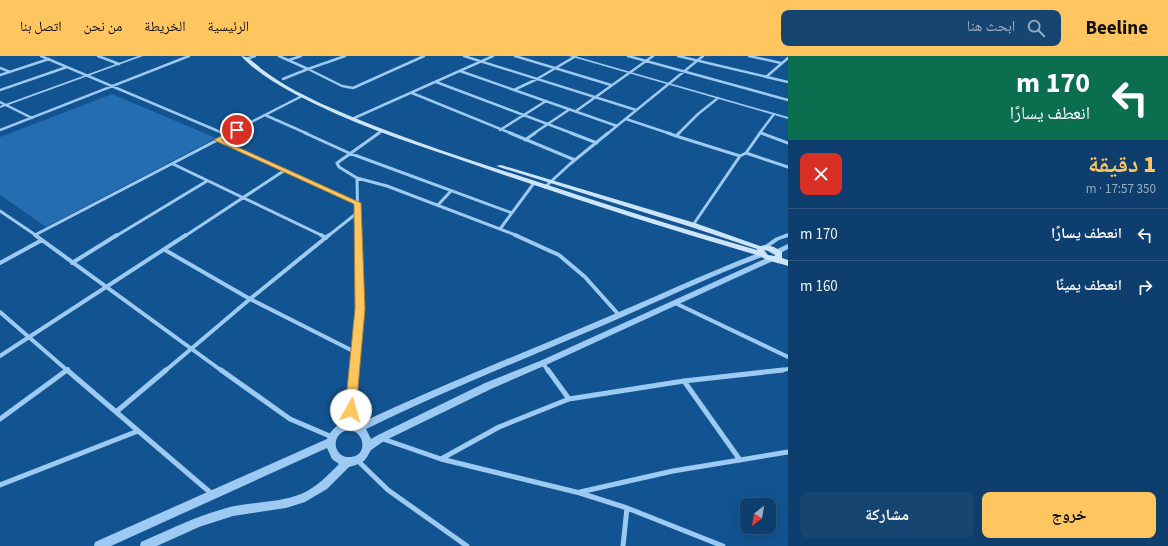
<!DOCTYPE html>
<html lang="ar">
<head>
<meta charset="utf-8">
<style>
	:root { --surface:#0e3e6d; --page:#174572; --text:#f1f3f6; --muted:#9baec2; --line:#2e5780; --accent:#ffc55e }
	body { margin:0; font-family:"Source Sans 3","Noto Naskh Arabic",sans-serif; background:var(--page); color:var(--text); direction:rtl; height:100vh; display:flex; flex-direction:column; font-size:15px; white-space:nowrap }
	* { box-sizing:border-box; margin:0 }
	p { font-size:13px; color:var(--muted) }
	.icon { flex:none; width:22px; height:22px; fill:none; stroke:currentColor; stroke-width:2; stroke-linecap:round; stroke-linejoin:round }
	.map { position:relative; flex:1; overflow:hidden; direction:ltr }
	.side { display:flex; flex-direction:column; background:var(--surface); width:380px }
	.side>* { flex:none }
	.top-card { background:#0b6e4f; color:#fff; overflow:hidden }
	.needle { width:26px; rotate:211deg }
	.buttons { position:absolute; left:740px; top:442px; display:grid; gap:8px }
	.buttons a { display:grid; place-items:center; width:36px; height:36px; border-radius:8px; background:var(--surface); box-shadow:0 4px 16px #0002,0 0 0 1px var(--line); font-size:20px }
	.pin { position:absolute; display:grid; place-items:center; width:34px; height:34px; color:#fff; margin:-17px; border:2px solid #fff; border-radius:50%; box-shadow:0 1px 4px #0007 }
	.me { position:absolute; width:44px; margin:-22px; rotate:7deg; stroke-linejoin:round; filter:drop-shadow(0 0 3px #0008) }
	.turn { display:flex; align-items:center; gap:14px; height:84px; padding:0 12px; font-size:18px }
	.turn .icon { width:52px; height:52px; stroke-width:2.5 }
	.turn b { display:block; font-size:28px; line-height:34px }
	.round { display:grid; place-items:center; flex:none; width:42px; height:42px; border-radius:8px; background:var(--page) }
	.overview { display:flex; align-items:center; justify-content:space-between; height:68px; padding:0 12px }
	h1 { font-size:24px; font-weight:800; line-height:30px; color:var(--accent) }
	.primary-button { display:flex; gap:8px; margin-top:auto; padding:8px 12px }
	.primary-button a { flex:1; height:46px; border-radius:8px; background:var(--accent); color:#111; font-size:16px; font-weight:800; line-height:46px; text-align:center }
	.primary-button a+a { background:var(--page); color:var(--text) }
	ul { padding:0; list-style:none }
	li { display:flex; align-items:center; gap:12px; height:52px; padding:0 12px; border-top:1px solid var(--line) }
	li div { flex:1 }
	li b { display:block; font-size:15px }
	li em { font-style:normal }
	header { display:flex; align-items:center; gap:24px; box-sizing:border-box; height:56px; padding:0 20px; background:var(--accent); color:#111 }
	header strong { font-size:19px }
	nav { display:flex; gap:22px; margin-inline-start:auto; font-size:14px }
	.search { width:280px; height:36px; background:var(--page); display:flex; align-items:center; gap:10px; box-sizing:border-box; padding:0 14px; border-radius:8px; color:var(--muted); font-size:15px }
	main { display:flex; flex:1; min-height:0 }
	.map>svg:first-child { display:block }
</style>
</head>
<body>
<header>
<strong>Beeline</strong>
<div class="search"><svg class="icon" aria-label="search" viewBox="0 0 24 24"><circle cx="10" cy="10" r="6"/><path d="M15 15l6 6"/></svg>ابحث هنا</div>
<nav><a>الرئيسية</a><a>الخريطة</a><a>من نحن</a><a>اتصل بنا</a></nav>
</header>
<main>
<section class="side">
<div class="top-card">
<div class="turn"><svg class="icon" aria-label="left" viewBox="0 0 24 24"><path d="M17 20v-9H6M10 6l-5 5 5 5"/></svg><div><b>170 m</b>انعطف يسارًا</div></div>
</div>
<div class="overview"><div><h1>1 دقيقة</h1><p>350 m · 17:57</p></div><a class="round" style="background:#d93025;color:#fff"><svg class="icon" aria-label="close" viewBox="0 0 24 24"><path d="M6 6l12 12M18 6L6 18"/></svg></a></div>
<ul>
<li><svg class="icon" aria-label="left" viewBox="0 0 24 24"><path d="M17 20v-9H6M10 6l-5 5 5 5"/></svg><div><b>انعطف يسارًا</b></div><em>170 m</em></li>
<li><svg class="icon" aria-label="right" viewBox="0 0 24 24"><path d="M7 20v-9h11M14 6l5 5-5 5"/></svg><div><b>انعطف يمينًا</b></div><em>160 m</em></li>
</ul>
<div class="primary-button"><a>خروج</a><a>مشاركة</a></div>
</section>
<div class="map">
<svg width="788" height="490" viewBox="0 0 788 490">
	<rect width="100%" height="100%" fill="#125391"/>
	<path fill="#236db0" d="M112,38l104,44 -170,89 -46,-32v-58z"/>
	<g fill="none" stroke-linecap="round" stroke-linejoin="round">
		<path stroke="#9dcaf2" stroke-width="2.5" d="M41,0l184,78
			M98,0l21,8
			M279,0l29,13 37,-13
			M464,0l172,54
			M515,0l96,29
			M628,0l160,44
			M678,0l110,26
			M749,0l32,7
			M246,3l9,-3
			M289,4l12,-4
			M0,12l10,4
			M460,15l157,55
			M0,19l49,-16
			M766,21l22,-19
			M283,23l25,-10 34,17 11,2 71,-32
			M436,26l138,52
			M0,34l67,-23
			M514,34l23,-11 39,-23
			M412,37l101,41
			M0,46l32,16
			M576,55l77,-55
			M265,59l43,19
			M352,63l141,-63
			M626,63l45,15
			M0,74l189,-74
			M500,74l46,-29
			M760,77l4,1
			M228,78l74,-38
			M377,78l5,-3
			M533,78l37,-25
			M607,78l96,-78
			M678,78l20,-20 20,-16
			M759,78l15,-20"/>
		<path stroke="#9dcaf2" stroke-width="3" d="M305,77l44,20 163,60
			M510,77l65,27
			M571,77l26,10
			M668,77l8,3 3,-3
			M761,77l27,10
			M227,79l3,-2
			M676,80l64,20
			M217,84l140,63
			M525,84l10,-7
			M746,97l42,14
			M173,108l150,72
			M357,122l30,8 131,50
			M545,131l25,-23 38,-31
			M438,149l13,-14
			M0,155l37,25
			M693,169l47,-69 6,-3 14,-20
			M500,173l34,-46
			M35,179l192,-100 -4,-2
			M116,180l91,-55
			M185,180l100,-66
			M328,180l29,-23
			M358,180l-1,-58 -18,-11 -2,-4 42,-30"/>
		<path stroke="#9dcaf2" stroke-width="4" d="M35,179l187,136
			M321,179l5,3
			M329,179l-79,64 107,54
			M515,179l44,20 26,22 34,38
			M165,194l85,49 -85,72
			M0,207l42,-23
			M72,207l45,-28
			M675,247l113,54
			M0,256l68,59
			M0,300l186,-121
			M543,307l5,8
			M66,315l2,-2
			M355,315l5,-71 -2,-65
			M775,315l13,-2"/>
		<path stroke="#9dcaf2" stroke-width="5" d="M67,314l145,124
			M221,314l69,49 42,18
			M548,314l21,29
			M684,325l56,79
			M116,356l50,-42
			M0,363l67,-49
			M349,370l6,-56
			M383,383l58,20 139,34 47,15 96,38
			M441,403l58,-32 70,-28 115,-18 99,-11
			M357,404l31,30 79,56
			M0,429l138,-54
			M580,436l93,-21 115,-19
			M623,490l4,-38"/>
		<path fill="#9dcaf2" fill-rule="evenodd" d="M138,0h5l-143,52v-2z
			M569,0h6l213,61v2z
			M788,177v4l-9,3 -13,9h-4l-1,-1 14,-10z
			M788,188v5l-9,5h-4l-1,-2 1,-2z
			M761,196h4l1,2 -1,2c-55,20 -107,46 -161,69 -80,34 -160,66 -238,104l5,10 7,-4 107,-52 55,-22 229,-104h2l3,2 -1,2 -227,104 -55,24 -107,52 -13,9 -4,7 -3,4 -8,4 -7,2 -22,22 -22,13 -19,6 -53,8 -34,11 -42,19h-17l1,-4c27,-12 54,-25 82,-33 25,-8 53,-5 78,-15 15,-6 27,-19 38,-30l-7,-5 -5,-11 -216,98h-17l1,-4 232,-103c5,-13 17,-20 31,-15 79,-37 160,-69 240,-103 55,-23 108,-48 163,-69zM349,374c17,2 18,26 2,27 -19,2 -21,-25 -2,-27z"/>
		<path fill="#cce5fc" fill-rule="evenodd" d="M241,0c8,0 16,10 22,14 20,15 43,27 66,37 64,28 130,50 197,71 76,25 153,50 231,72v-1l-66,-22 -195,-61 5,-1 194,58 65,23c8,-2 15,1 22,6v6l6,2v6c-9,-3 -20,-4 -28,-10 -100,-29 -200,-61 -299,-96 -57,-19 -113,-38 -166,-66 -19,-10 -39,-22 -54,-38zM764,194l4,1 7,4v1l-7,-1z"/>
	</g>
	<path fill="#ffc55e" stroke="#a6803d" d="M235,72l5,2 -18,10 139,63 4,106 -9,101 -1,4 -4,2 -4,-2 -2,-4 10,-101 -1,-105 -140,-64z"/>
</svg>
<div class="buttons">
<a><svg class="needle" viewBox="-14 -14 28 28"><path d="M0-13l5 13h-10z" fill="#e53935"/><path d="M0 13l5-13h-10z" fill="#9baec2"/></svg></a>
</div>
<div class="pin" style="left:237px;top:74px;background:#d93025"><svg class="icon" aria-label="arrive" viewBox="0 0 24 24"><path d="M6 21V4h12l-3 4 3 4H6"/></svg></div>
<svg class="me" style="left:351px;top:354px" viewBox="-20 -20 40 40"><circle r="19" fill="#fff"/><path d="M0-13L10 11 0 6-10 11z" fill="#ffc55e"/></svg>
</div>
</main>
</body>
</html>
